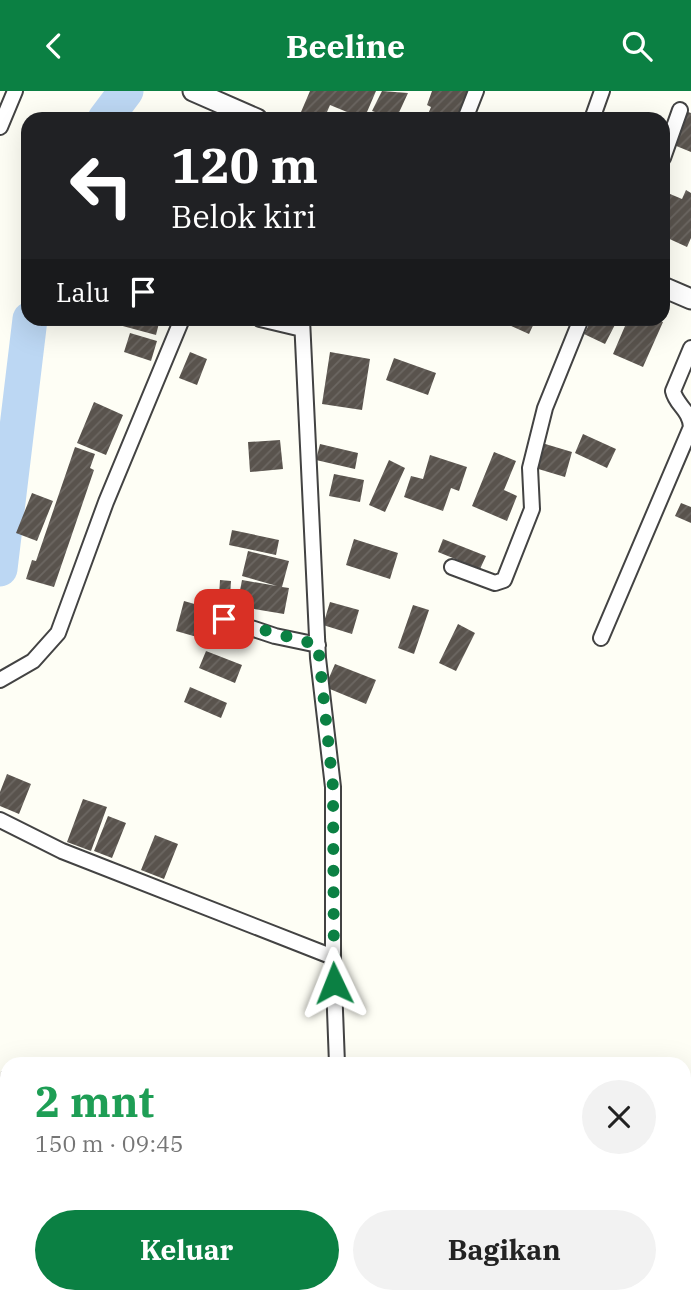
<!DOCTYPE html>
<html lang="id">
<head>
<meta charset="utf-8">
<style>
	:root { --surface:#fff; --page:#f2f2f2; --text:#222; --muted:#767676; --accent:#0b8043 }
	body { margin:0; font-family:"IBM Plex Serif",serif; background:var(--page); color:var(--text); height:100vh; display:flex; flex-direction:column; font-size:26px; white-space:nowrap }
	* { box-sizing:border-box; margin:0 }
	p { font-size:23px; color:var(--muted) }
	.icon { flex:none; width:38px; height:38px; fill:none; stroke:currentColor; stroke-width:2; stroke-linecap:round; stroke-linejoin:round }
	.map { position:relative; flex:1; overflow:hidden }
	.details { position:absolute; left:0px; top:966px; width:691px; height:247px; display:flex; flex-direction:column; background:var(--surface); border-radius:21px 21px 0 0; box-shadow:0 7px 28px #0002 }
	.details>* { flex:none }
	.hud { position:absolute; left:21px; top:21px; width:649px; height:214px; border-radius:21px; box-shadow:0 7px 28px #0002; background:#202124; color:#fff; overflow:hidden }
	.pin { position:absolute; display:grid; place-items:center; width:60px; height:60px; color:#fff; margin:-30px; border-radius:14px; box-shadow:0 4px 10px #0006 }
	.me { position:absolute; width:77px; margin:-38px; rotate:358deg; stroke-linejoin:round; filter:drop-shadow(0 0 5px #0008) }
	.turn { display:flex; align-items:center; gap:24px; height:147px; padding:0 35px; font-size:32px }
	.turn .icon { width:91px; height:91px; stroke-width:2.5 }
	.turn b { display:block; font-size:49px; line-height:60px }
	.then { display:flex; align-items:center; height:66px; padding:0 35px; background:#0003; gap:14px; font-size:26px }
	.round { display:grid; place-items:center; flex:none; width:74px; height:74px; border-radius:37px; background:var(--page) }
	.overview { display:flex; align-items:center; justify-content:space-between; height:119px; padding:0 35px }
	h1 { font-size:42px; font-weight:700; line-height:52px; color:#1e9e55 }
	.action { display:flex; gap:14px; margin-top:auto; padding:14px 35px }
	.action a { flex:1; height:80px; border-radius:42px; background:var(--accent); color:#fff; font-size:28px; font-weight:700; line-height:80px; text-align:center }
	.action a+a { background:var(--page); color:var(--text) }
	header { display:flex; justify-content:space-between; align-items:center; height:91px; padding:0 35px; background:var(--accent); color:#fff; font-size:32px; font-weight:700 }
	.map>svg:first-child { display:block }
</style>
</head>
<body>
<header><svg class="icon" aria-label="back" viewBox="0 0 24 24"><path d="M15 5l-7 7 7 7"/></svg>Beeline<svg class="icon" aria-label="search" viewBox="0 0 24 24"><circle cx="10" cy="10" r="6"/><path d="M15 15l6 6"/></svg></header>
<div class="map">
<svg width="691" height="1212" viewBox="0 0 691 1212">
	<defs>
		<pattern id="building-hatch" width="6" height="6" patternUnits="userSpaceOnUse" patternTransform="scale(1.75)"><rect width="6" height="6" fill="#59534d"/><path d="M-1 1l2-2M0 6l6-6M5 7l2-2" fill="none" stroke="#6c6762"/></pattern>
	</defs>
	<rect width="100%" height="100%" fill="#fefef5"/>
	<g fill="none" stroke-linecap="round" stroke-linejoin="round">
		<path stroke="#bcd7f3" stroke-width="35" d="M105,28l21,-28
			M0,478l30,-250"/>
	</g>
	<path fill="url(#building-hatch)" d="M310,0h66l-12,28 -34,-14 -6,14 -23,-7z
		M382,0l26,2 -12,26 -24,-8z
		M432,0h36l-12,28h-30l5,-12 -4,-2z
		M682,19l9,3v39l-22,-9z
		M686,99l5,3v45l-4,9 -24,-11v-45l19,8z
		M121,228h39l-4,16 -37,-10z
		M512,228h24l-7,15 -20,-9z
		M592,228h26l-13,25 -21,-10z
		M628,228h27l8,3 -20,45 -30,-13z
		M130,242l27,8 -6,20 -27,-9z
		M190,261l17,7 -10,26 -18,-7z
		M330,261l40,7 -8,51 -40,-6z
		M394,267l42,15 -8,22 -42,-15z
		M94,311l29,13 -17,40 -29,-12z
		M583,343l33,15 -9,19 -32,-15z
		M280,349l3,29 -33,3 -2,-30z
		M542,352l30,9 -7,25 -30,-9z
		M320,353l38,9 -3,16 -39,-9z
		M75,356l20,7 -5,14 4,2 -40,117 -28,-8 6,-19 4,1z
		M494,361l22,9 -12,29 13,6 -10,25 -35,-15z
		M430,364l37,12 -8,24 -8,-3 -8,23 -39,-14 7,-21 12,3z
		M389,369l16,8 -20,44 -16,-7z
		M334,383l30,6 -4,22 -31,-6z
		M32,402l21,8 -16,40 -21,-8z
		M681,412l10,4v16l-16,-7z
		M232,439l47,10 -3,15 -47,-10z
		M354,448l44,14 -8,26 -44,-14z
		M443,448l43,17 -6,13 -42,-17z
		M248,460l41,10 -7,26 7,1 -5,26 -47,-8 5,-26 35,6 -35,-10z
		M220,489l11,1 -2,31h-11z
		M184,510l21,6 -8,30 -21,-6z
		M330,511l29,8 -7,24 -29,-9z
		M413,514l16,5 -15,44 -16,-6z
		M458,533l17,9 -19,38 -17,-8z
		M206,560l36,14 -7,18 -36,-15z
		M335,573l41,16 -10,24 -41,-17z
		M190,596l37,16 -6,15 -37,-16z
		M7,683l24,10 -12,30 -19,-8v-14z
		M83,708l24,8 -16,44 -24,-9z
		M108,725l18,7 -14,35 -18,-7z
		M155,744l23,9 -14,35 -23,-9z
		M1,980l6,2v15l-7,-3z"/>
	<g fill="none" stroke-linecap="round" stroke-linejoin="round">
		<defs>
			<path id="minor" d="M465,28l11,-28
				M592,28l10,-28
				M0,36l15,-36
				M663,67l17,-48
				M260,228l42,10
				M302,228l16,339 15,129v170l4,107
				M452,476l43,16 9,-3 28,-71 -2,-41 15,-60 36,-89
				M216,532l8,-4 51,17 43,9
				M601,547l90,-211c-1,-17 -15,-22 -18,-36l18,-43
				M0,589l33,-19 25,-28 48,-131 76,-183
				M0,729l62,31 271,106
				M350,1206v6
				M251,1212l2,-6"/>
			<path id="tertiary" d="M193,0l64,28
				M663,196l28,12"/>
		</defs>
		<use href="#minor" stroke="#434343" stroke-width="18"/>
		<use href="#tertiary" stroke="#434343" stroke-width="23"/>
		<use href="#minor" stroke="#fff" stroke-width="14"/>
		<use href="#tertiary" stroke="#fff" stroke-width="19"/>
	</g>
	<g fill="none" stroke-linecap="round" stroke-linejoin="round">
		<path stroke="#0b8043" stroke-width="12" stroke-dasharray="0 21.6" d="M224,528l94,26 15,142 1,196"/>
	</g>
</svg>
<div class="pin" style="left:224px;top:528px;background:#d93025"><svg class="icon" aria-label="arrive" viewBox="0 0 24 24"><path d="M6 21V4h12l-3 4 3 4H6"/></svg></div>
<svg class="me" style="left:334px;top:892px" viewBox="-20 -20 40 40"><path d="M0-17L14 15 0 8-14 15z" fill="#0b8043" stroke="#fff" stroke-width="4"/></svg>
<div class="hud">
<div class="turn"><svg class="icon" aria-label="left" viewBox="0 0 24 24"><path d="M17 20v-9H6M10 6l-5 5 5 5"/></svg><div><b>120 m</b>Belok kiri</div></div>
<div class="then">Lalu<svg class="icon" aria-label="arrive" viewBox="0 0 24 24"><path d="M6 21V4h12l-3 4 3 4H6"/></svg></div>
</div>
<section class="details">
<div class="overview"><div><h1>2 mnt</h1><p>150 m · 09:45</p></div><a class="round"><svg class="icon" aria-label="close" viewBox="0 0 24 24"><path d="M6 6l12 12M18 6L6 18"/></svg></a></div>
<div class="action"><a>Keluar</a><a>Bagikan</a></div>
</section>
</div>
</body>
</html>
